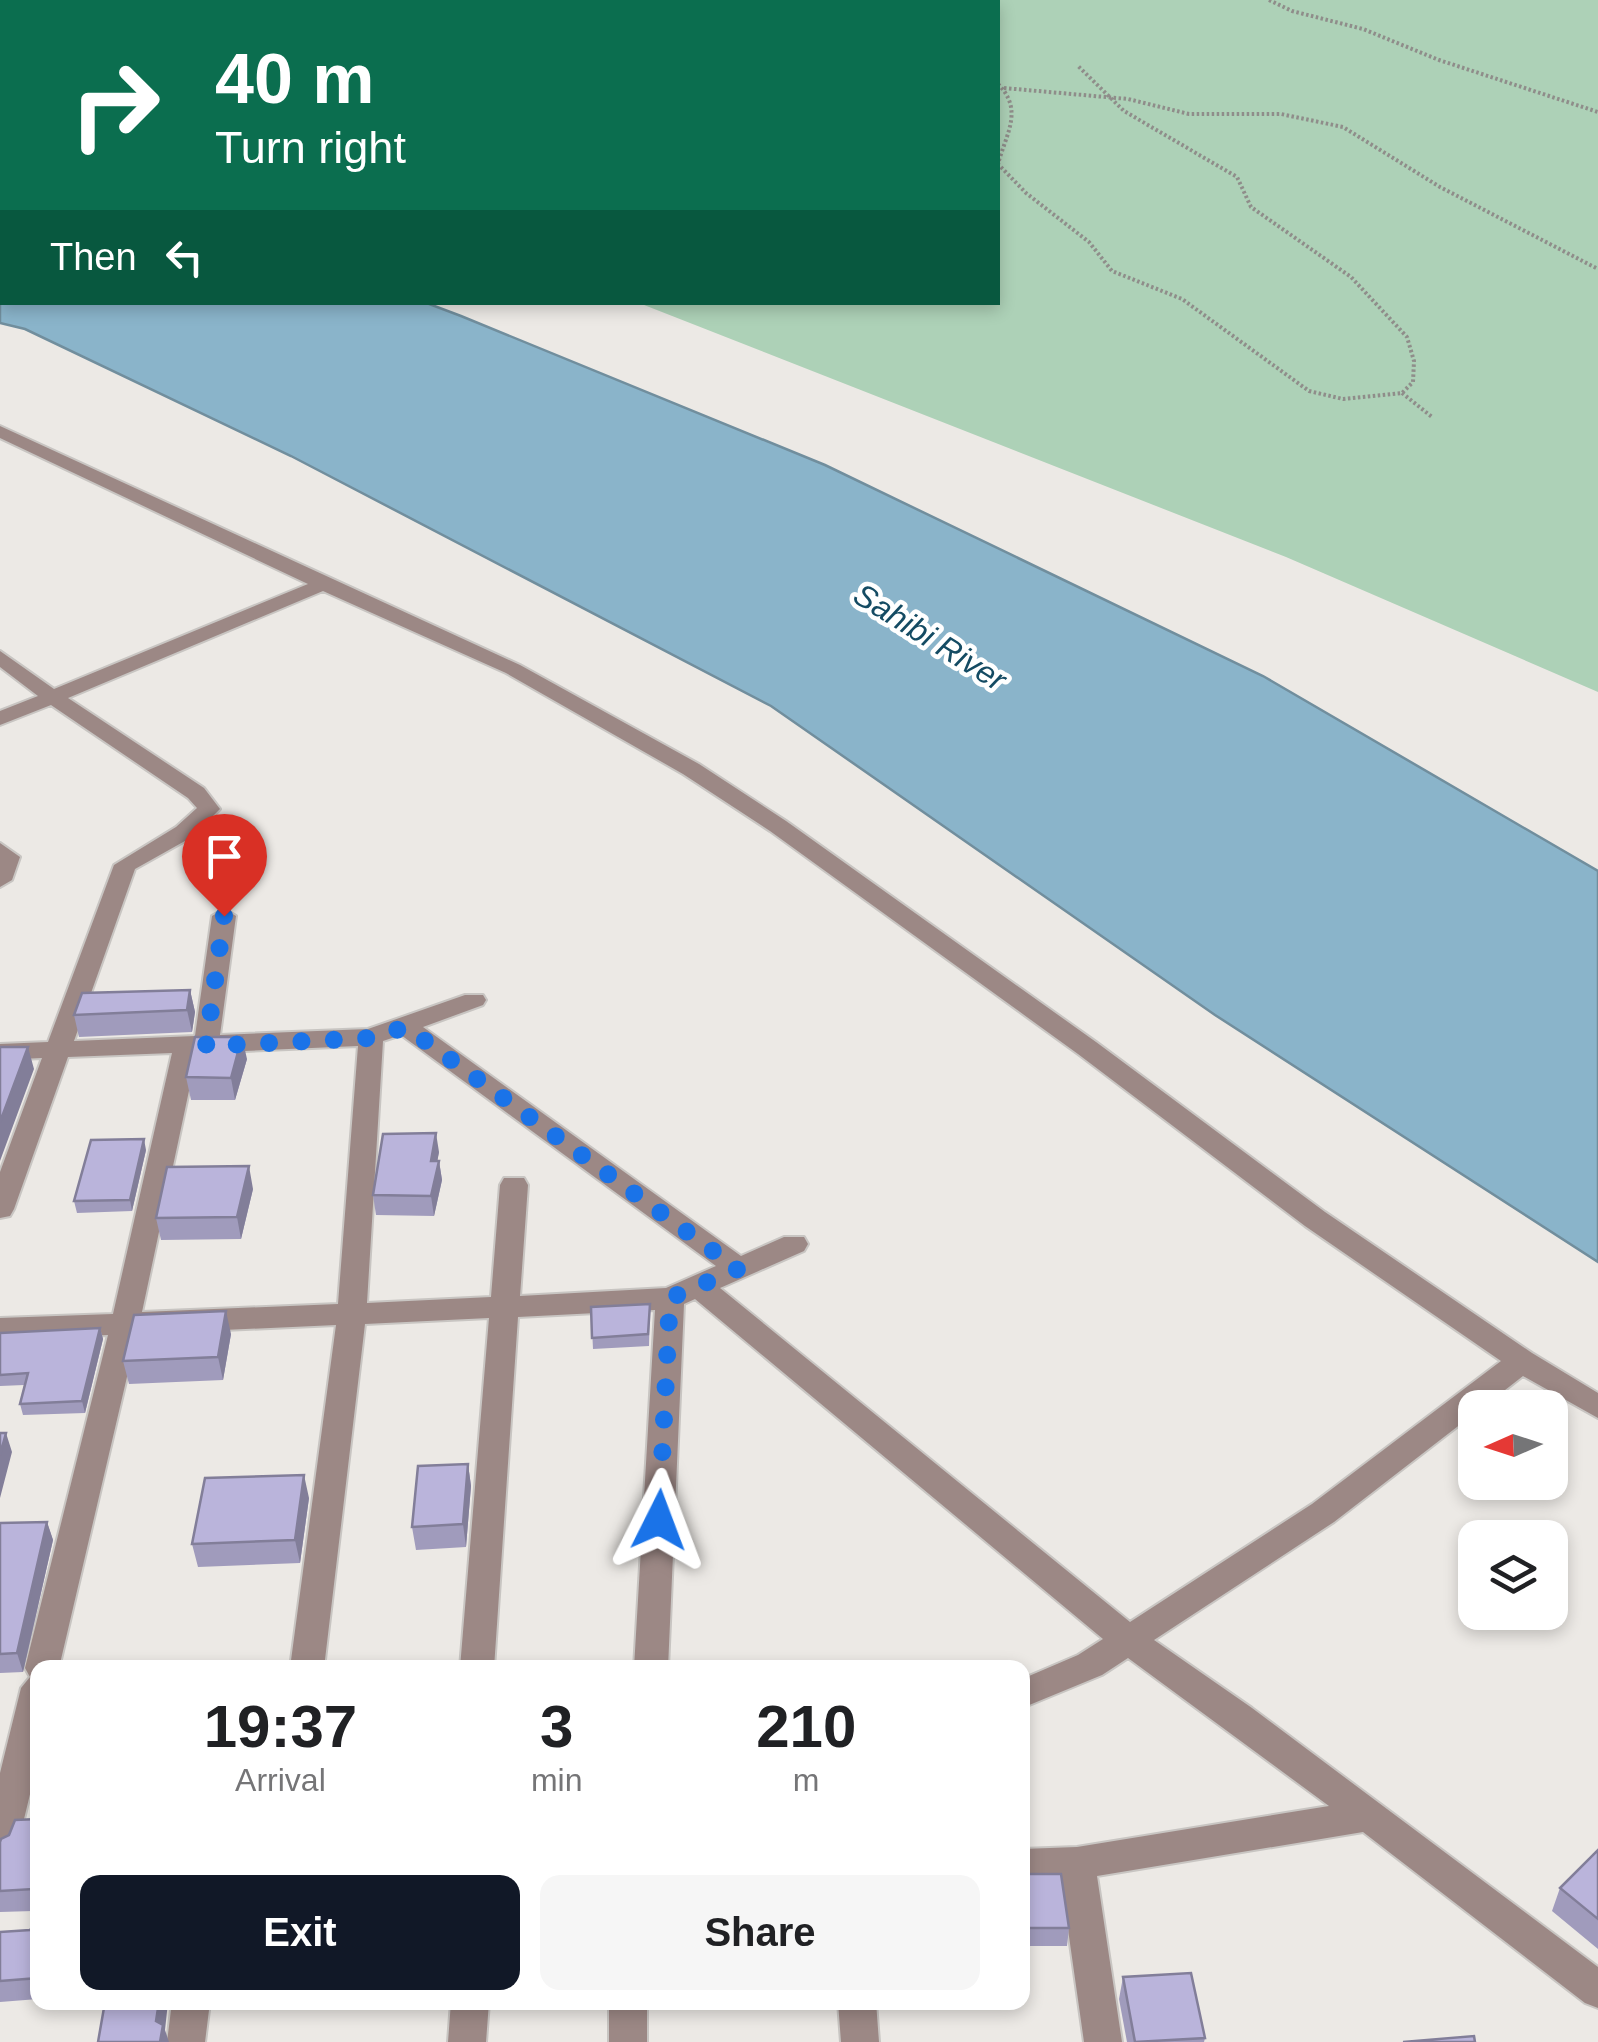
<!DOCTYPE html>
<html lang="en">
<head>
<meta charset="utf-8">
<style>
	:root { --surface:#fff; --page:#f6f6f6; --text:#202124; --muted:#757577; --accent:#111827 }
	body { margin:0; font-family:Helvetica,sans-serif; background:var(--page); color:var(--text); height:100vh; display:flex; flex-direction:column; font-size:38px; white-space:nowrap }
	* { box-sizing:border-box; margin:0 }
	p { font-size:32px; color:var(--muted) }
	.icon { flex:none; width:55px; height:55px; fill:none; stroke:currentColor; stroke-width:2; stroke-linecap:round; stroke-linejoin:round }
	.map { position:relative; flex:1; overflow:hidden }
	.drawer { position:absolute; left:30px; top:1660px; width:1000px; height:350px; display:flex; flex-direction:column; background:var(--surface); border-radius:20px; box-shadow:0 5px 15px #0003 }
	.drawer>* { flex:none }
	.guide { position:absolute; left:0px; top:0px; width:1000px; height:305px; box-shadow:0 5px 15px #0003; background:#0b6e4f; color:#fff; overflow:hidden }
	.needle { width:65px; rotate:267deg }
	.buttons { position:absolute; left:1458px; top:1390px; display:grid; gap:20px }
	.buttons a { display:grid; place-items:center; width:110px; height:110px; border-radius:20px; background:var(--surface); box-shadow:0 5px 15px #0003; font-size:50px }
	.pin { position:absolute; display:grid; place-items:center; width:85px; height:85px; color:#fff; margin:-102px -42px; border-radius:50% 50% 50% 0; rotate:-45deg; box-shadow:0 0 10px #0007 }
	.pin .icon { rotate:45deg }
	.me { position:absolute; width:110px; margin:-55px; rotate:3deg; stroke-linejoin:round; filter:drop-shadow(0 0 8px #0008) }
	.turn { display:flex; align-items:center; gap:35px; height:210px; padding:0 50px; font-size:45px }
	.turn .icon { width:130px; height:130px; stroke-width:2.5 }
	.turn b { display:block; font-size:70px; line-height:85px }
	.then { display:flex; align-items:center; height:95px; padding:0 50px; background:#0003; gap:20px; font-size:38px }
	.eta { display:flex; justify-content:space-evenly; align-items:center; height:170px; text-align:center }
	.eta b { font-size:60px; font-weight:700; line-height:70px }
	.button { display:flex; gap:20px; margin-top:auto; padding:20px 50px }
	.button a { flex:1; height:115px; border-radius:20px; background:var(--accent); color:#fff; font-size:40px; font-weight:700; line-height:115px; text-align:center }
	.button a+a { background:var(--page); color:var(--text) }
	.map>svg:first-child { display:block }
</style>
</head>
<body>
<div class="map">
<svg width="1598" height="2042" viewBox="0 0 1598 2042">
	<rect width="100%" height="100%" fill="#ece9e5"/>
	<path fill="#add1b7" d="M0,0h1598v692l-312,-135 -647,-254 359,-1v-300h-996v117z"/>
	<path fill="#8ab4ca" stroke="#718e9d" stroke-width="2.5" d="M0,176l2,126h422l37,14 364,149 438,211 335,195v391l-383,-247 -444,-309 -480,-250 -266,-127 -25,-6z"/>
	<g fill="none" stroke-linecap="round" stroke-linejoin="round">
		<defs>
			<path id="minor" d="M0,426l520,239 179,99 87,57 310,221 229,170 207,141 66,40v25l-75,-42 -41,32h-7v5l-141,109 -180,118 98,68 346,259v41l-13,-5 -222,-171 -266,44 25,166h-38l-23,-162 -39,1v-32l55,-2 252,-41 -201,-148 -26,17 -80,33v-29l56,-24 25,-16 -408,-340 -11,5 -16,364h-34l21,-358 -137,7 -24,351h-34l29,-350 -124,6 -41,344h-34l46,-343 -199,9 -78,334h-21v93l-20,83 -5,11 -13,5v-87l21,-85 9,-11 -5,-9 83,-333 -108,5v-22l113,-4 59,-261 -104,4 -54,152 -4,7 -10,2v-46l42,-114 -42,2v-16l48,-2 66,-177 62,-38 21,-19 -9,-10 -137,-93 -51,20v-14l38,-15 -38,-29v-16l54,38 254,-105 -308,-146zM323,591l183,82 177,101 87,57 308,223 227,172 196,135 -189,143 -182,118 -410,-334 84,-37 4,-7 -4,-7h-20l-43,19 -318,-229 60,-22 3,-5 -3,-5h-18l-97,34 -148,6 16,-119 -12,-7 -12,7 -17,120 -121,5 61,-172 57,-32 28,-28 -16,-21 -136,-90zM401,1035l315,231 -50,22 -146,8 8,-111 -4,-7h-20l-4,7 -9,112 -124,6 16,-262zM358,1046l-20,258 -196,8 55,-259z
				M0,843l20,14 -8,23 -12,7z
				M172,2002h38l-5,40h-38z
				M451,2002h38l-3,40h-38z
				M609,2002h38v40h-38z
				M838,2002h38l3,40h-38z"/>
		</defs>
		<use href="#minor" stroke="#c8c5c2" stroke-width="4"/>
		<path stroke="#8f8d8a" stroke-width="4" stroke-dasharray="2.5 2.5" stroke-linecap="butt" d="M46,0l4,2
			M827,0l5,2
			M1269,0l23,11 71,18 76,31 159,52
			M623,2l4,-2
			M998,84c26,26 8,50 0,80l28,29 63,49 23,29 70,28 127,92 34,8 59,-6 11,-11 1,-21 -7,-24 -56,-60 -100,-70 -14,-30 -113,-66 -47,-46
			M1004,88l124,11 61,15h92l62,13 97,60 158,82
			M1402,393l30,24"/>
		<use href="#minor" fill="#9c8885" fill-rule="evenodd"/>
	</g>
	<path fill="#a09bbc" d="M190,990l5,22 -3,20 -113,5 -5,-22z
		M247,1059l-12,41h-44l-5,-23z
		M146,1150l-14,61 -55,2 -3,-12z
		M439,1152l-2,9h2l3,19 -8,36 -58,-1 -3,-20z
		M253,1189l-12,50 -80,1 -5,-22z
		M650,1304l-1,42 -56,3 -2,-42z
		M100,1328l3,11 -18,74 -62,2 -3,-11 4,-19 -24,1v-53z
		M231,1334l-8,46 -94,4 -6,-23z
		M468,1464l3,22 -5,61 -50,3 -4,-23z
		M309,1498l-9,65 -102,4 -6,-23z
		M47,1522l6,18 -30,132 -23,1v-150z
		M38,1819v180l-38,3v-70l30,-2 4,-4 -1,-15 -33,1v-70z
		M1598,1850v99l-46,-38 8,-23z
		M1022,1874l47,54 -2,18h-45z
		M1123,1977l82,61 -1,4h-77l-8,-43z"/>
	<path fill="#827e99" d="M190,990l5,22 -3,20 -5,-22z
		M242,1037l5,22 -12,41 -4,-22z
		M28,1047l6,22 -34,92v-39z
		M436,1133l3,19 -5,28 -3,-19z
		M144,1139l2,11 -14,61 -2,-11z
		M439,1161l3,19 -8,36 -3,-20z
		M249,1166l4,23 -12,50 -4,-22z
		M226,1311l5,23 -8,46 -5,-23z
		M100,1328l3,11 -18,74 -3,-12z
		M6,1433l6,19 -12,46v-43z
		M468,1464l3,22 -5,61 -3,-23z
		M304,1475l5,23 -9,65 -5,-23z
		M47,1522l6,18 -30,132 -6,-19z
		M159,2002h9l-3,28 4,12h-9l-4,-21z"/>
	<path fill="#bab4db" stroke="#827e99" stroke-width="2.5" d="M190,990l-3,20 -113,5 8,-22z
		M195,1037h47l-11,41 -45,-1z
		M0,1047h28l-28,75z
		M436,1133l-5,28h8l-8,35 -58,-1 10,-61z
		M144,1139l-14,61 -56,1 17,-61z
		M249,1166l-12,51 -81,1 11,-51z
		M650,1304l-2,30 -56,4 -1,-31z
		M226,1311l-8,46 -95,4 11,-46z
		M100,1328l-18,73 -62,3 8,-31 -28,2v-42z
		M0,1433h6l-6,22z
		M468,1464l-5,60 -51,3 6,-61z
		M304,1475l-9,65 -103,4 13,-66z
		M47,1522l-30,131 -17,1v-131z
		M495,1663h41v5h-41z
		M289,1665l-1,3h-84z
		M38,1819v159l-38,3v-49l30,-2 4,-4 -1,-37 -33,2v-49l1,-3 8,-4 6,-15z
		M1598,1850v69l-38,-31z
		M1022,1874h39l8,54h-47z
		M1191,1973l14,65 -70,4 -12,-65z
		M105,2002h54l-3,19 7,4 -3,17h-62z
		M1474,2036l1,6h-72z"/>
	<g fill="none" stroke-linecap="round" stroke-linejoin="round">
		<path stroke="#1a73e8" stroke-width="18" stroke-dasharray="0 32.4" d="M224,916l-18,130 165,-8 35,-11 332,242 -68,29 -11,222"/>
	</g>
	<g text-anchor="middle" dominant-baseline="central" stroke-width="9" stroke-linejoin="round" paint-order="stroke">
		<g font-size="32" font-style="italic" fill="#144b63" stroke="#fff">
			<text transform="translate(930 637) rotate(32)">Sahibi River</text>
		</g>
	</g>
</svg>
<div class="buttons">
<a><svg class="needle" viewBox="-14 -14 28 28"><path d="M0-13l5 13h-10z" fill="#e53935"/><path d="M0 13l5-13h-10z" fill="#757577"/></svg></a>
<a><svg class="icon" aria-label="layers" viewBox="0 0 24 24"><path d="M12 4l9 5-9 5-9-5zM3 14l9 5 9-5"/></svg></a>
</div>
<div class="pin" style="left:224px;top:916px;background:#d93025"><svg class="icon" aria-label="arrive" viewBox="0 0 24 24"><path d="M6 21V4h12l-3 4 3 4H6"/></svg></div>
<svg class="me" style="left:659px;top:1520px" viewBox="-20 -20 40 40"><path d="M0-17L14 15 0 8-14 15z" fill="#1a73e8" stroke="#fff" stroke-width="4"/></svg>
<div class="guide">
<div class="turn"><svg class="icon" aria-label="right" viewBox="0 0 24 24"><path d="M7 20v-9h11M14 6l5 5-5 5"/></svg><div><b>40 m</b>Turn right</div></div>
<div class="then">Then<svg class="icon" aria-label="left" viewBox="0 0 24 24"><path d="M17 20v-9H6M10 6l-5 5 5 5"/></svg></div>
</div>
<section class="drawer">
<div class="eta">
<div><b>19:37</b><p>Arrival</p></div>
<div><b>3</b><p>min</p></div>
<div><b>210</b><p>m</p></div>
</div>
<div class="button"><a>Exit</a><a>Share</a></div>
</section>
</div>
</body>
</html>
